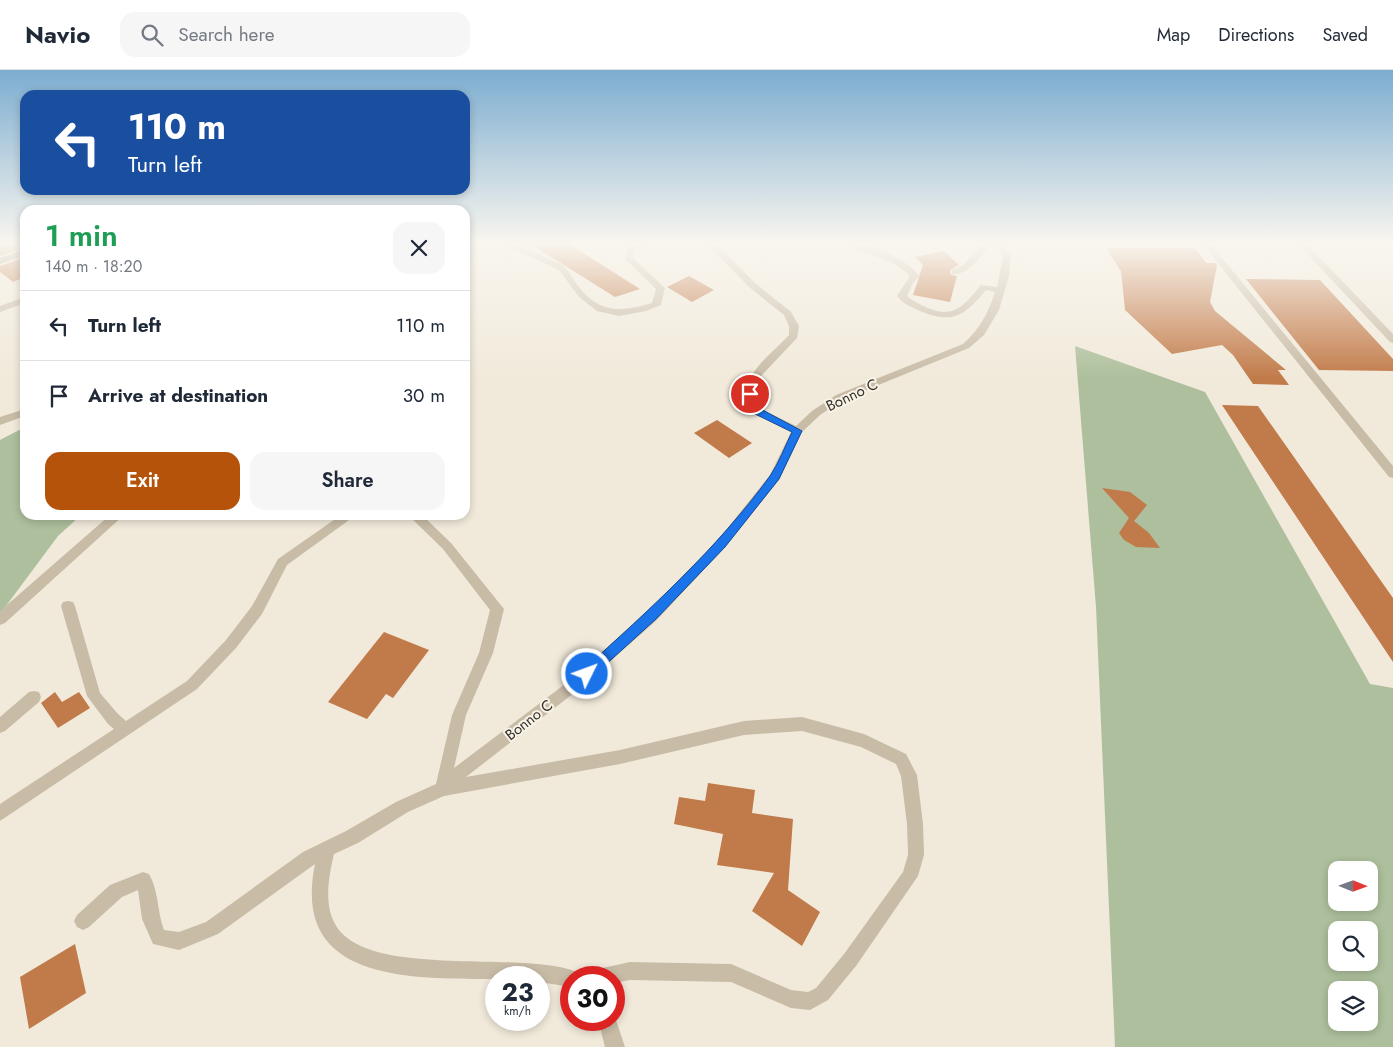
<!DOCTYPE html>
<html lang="en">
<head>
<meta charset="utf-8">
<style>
	:root { --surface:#fff; --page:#f6f6f7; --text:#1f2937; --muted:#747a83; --line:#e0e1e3; --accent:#b45309 }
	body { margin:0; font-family:Jost,sans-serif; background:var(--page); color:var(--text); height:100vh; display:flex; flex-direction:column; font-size:19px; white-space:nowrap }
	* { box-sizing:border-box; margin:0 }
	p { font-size:16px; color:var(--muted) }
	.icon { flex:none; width:28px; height:28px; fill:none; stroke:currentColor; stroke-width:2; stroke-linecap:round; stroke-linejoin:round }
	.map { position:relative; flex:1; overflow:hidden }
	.side { position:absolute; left:20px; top:135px; width:450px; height:315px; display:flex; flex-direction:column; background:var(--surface); border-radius:15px; box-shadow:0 2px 8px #0003 }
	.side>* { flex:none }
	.hud { position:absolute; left:20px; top:20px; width:450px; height:105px; border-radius:15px; box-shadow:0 2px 8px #0003; background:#1a4fa0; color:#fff; overflow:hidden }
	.needle { width:32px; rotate:91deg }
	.controls { position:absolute; left:1328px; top:791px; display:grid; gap:10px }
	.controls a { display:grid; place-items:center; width:50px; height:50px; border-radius:10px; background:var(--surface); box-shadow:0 2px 8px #0003; font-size:25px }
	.speed { position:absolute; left:485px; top:896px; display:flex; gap:10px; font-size:25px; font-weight:700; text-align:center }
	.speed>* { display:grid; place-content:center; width:65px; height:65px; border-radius:50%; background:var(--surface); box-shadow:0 2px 8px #0003; line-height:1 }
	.speed small { font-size:12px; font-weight:400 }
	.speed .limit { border:8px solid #d22; background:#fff; color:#111 }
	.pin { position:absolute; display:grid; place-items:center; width:42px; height:42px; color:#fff; margin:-21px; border:2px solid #fff; border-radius:50%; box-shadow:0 1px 5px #0007 }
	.me { position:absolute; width:55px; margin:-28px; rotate:48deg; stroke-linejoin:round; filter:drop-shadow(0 0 4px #0008) }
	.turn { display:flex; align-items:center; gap:18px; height:105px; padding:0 25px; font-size:22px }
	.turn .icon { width:65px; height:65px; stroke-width:2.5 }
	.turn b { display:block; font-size:35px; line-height:42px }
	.round { display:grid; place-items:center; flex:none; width:52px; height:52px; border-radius:15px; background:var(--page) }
	.summary { display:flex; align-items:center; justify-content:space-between; height:85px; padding:0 25px }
	h1 { font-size:30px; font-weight:600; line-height:38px; color:#1e9e55 }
	.button { display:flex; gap:10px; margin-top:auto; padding:10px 25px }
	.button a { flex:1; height:58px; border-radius:15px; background:var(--accent); color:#fff; font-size:20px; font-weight:600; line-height:58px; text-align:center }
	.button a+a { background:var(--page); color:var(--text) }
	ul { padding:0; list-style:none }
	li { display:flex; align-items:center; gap:15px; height:70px; padding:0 25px; border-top:1px solid var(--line) }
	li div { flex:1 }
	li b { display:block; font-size:19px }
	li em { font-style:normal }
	header { display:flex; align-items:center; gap:30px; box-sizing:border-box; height:70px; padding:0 25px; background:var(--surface); border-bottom:1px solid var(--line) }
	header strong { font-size:24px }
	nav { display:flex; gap:28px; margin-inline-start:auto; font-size:18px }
	.search { width:350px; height:45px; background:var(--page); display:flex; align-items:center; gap:12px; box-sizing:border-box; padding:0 18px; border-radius:15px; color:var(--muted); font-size:19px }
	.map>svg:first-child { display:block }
</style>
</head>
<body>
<header>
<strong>Navio</strong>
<div class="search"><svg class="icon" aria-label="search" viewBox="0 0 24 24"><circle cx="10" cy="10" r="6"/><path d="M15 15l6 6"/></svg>Search here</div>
<nav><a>Map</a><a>Directions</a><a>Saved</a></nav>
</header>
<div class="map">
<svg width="1393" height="977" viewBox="0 0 1393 977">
	<rect width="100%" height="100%" fill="#f1eadb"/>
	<path fill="#adbf9c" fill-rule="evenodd" d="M1075,276l130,46 165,292 23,4v359h-278l-19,-440zM1336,800h33v32h-33zM1336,860h33v32h-33zM1336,920h33v32h-33z
		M25,357v88h56l-23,21 -58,78v-174z"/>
	<path fill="#c17a49" d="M0,172h14l6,7 -20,7z
		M527,172h39l74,47 -25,8z
		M1106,178h89l11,15h9l2,2 -7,37 5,9 71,59h-8l11,15 -36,-1 -20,-29 -11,-10 -50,9 -47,-44 -4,-39z
		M944,181l15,14 -9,5 1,5 6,1 -7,26 -37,-7 10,-30 -8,-8z
		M25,187v20l-12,5 -13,-10v-6z
		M689,206l25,14 -22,12 -25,-15z
		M1246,209l74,1 73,79v12l-74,-1z
		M1222,335l36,1 135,192v64z
		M717,350l35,23 -23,15 -35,-25z
		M1102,418l28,4 17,13 -13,16 15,12 11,15 -24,-1 -12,-7 -5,-7 10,-15z
		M384,562l45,18 -36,48 -7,-4 -19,25 -39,-17z
		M55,622l7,10 17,-10 11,16 -32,20 -17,-25z
		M708,713l47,7 -3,23 41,6 -5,71 32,22 -18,34 -50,-35 22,-38 -57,-8 6,-31 -49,-10 5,-27 26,4z
		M75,874l11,49 -57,36 -9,-52z"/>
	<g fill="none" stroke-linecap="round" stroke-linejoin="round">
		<path fill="#c8bca7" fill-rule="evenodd" d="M1201,172h8l184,224v12l-4,-1z
			M1296,172h9l88,92v9l-3,-1z"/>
		<path fill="#c8bca7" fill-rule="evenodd" d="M498,172h11l50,21c9,5 11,12 17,20 21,30 43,30 76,20l4,-14 -31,-30 3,-11 13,-6h10l-16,9 -2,7 32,30 -4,17 -15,6 -27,5 -22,-5 -18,-14 -20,-27z
			M705,172h9l41,41 36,29 8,14 -2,12 -36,38 -5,19 1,12 39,19 16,-15 24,-16 127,-51c17,-15 25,-31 32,-52l-9,-2c-21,25 -33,35 -66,21 -9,-4 -17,-7 -23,-15l13,-20c-20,-22 -47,-18 -65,-34 23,0 60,15 74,34l-6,7 -6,13c6,5 13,9 21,12 27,11 36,-3 53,-23l16,2 6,-30 -9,-15h8l9,15 -2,19 -10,34 -15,25 -15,13 -125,51 -24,16 -19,18 -22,47 -54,67 -68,73 -78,69 -113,88 154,-27 124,-29 58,-4 62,17 42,20 11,21 6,49 1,31 -6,21 -62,90 -28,34 -18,10 -19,-2 -60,-26 -101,-2 -16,3v-5h-33l3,-6 46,-10 101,2 60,26 17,2 8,-4 28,-34 59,-82 5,-17 -1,-31 -6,-48 -5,-12 -35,-17 -59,-16 -58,4 -124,29 -176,32 -36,16 -50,31 -24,11c-5,21 -10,48 0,68 28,59 188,27 243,50l3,6h-9v9l-32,-5v-4h-43v1c-82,-1 -206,5 -181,-115l-97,70 -39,16 -26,-6 -11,-25 -4,-29 -16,7 -33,30 -6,3 -6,-3 -3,-6 3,-6 33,-30 33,-13 6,2c10,17 8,38 15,56l15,2 27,-10 97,-70 43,-21 50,-29 40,-18 16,-69 27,-62 11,-43 -47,-61 -35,-34h14l29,28 53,66 -11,44 -27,62 -12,53 115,-87 78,-69 70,-71 53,-66 21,-43 -43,-21c-14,-32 23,-56 41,-76v-9l-5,-11 -35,-28z
			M984,172h8c-9,12 -23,34 -40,32v-4l11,-5z
			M25,227v6l-25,9v-6z
			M25,339v7l-25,9v-8z
			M110,445h14l-119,108 -5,2v-14z
			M341,445h15l-69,50 -25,49 -26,34 -39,41 -197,132v-17l114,-75 -6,-5 -21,-28 -26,-90 2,-4 5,-1 5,1 2,4 25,87 18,21 8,7 61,-40 39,-41 26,-34 26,-47z
			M34,621l5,1 2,5 -2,5 -34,29 -5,2v-16l29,-25z
			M614,944l11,33h-20l-7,-27h16z"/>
		<path fill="#9c8b79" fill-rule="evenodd" d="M25,179v6l-25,9v-6z"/>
	</g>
	<linearGradient id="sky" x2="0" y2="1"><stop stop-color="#7cadd0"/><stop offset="0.56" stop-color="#f9f6ef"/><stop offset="1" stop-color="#f9f6ef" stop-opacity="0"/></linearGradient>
	<rect width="1393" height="309" fill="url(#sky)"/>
	<path fill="#1a73e8" stroke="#114b97" d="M750,321l5,3 2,13 45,24 -23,48 -54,68 -69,72 -64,58h-9l-2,-3 2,-4c66,-60 134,-121 187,-194 9,-13 15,-30 22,-44l-43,-21 -4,-17z"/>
	<g text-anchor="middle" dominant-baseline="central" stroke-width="4" stroke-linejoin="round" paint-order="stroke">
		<g font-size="15" fill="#352e28" stroke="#f8f3e7">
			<text transform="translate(852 325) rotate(-26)">Bonno C</text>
			<text transform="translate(529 650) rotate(-38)">Bonno C</text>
		</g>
	</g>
</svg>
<div class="controls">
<a><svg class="needle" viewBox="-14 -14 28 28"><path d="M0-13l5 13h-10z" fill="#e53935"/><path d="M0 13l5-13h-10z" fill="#747a83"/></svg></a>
<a><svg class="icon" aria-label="search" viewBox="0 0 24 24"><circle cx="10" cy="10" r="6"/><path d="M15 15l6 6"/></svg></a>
<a><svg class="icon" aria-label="layers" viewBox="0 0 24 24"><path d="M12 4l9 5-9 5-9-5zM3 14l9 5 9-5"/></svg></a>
</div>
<div class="speed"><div>23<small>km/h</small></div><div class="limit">30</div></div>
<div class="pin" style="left:750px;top:324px;background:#d93025"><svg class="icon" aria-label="arrive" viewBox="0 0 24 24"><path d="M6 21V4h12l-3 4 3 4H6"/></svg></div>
<svg class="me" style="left:587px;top:604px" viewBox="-20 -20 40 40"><circle r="17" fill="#1a73e8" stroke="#fff" stroke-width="3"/><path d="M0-11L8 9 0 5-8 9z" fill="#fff"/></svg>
<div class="hud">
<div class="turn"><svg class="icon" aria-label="left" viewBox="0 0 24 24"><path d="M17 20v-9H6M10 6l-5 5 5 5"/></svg><div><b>110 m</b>Turn left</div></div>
</div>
<section class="side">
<div class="summary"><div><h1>1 min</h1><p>140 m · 18:20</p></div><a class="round"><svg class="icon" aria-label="close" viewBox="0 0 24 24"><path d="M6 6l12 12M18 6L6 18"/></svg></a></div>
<ul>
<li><svg class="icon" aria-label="left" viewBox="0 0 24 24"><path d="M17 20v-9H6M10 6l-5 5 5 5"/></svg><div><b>Turn left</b></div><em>110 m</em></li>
<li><svg class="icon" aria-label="arrive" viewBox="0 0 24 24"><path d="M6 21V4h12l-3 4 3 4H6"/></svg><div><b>Arrive at destination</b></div><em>30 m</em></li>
</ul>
<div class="button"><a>Exit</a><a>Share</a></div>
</section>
</div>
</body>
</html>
